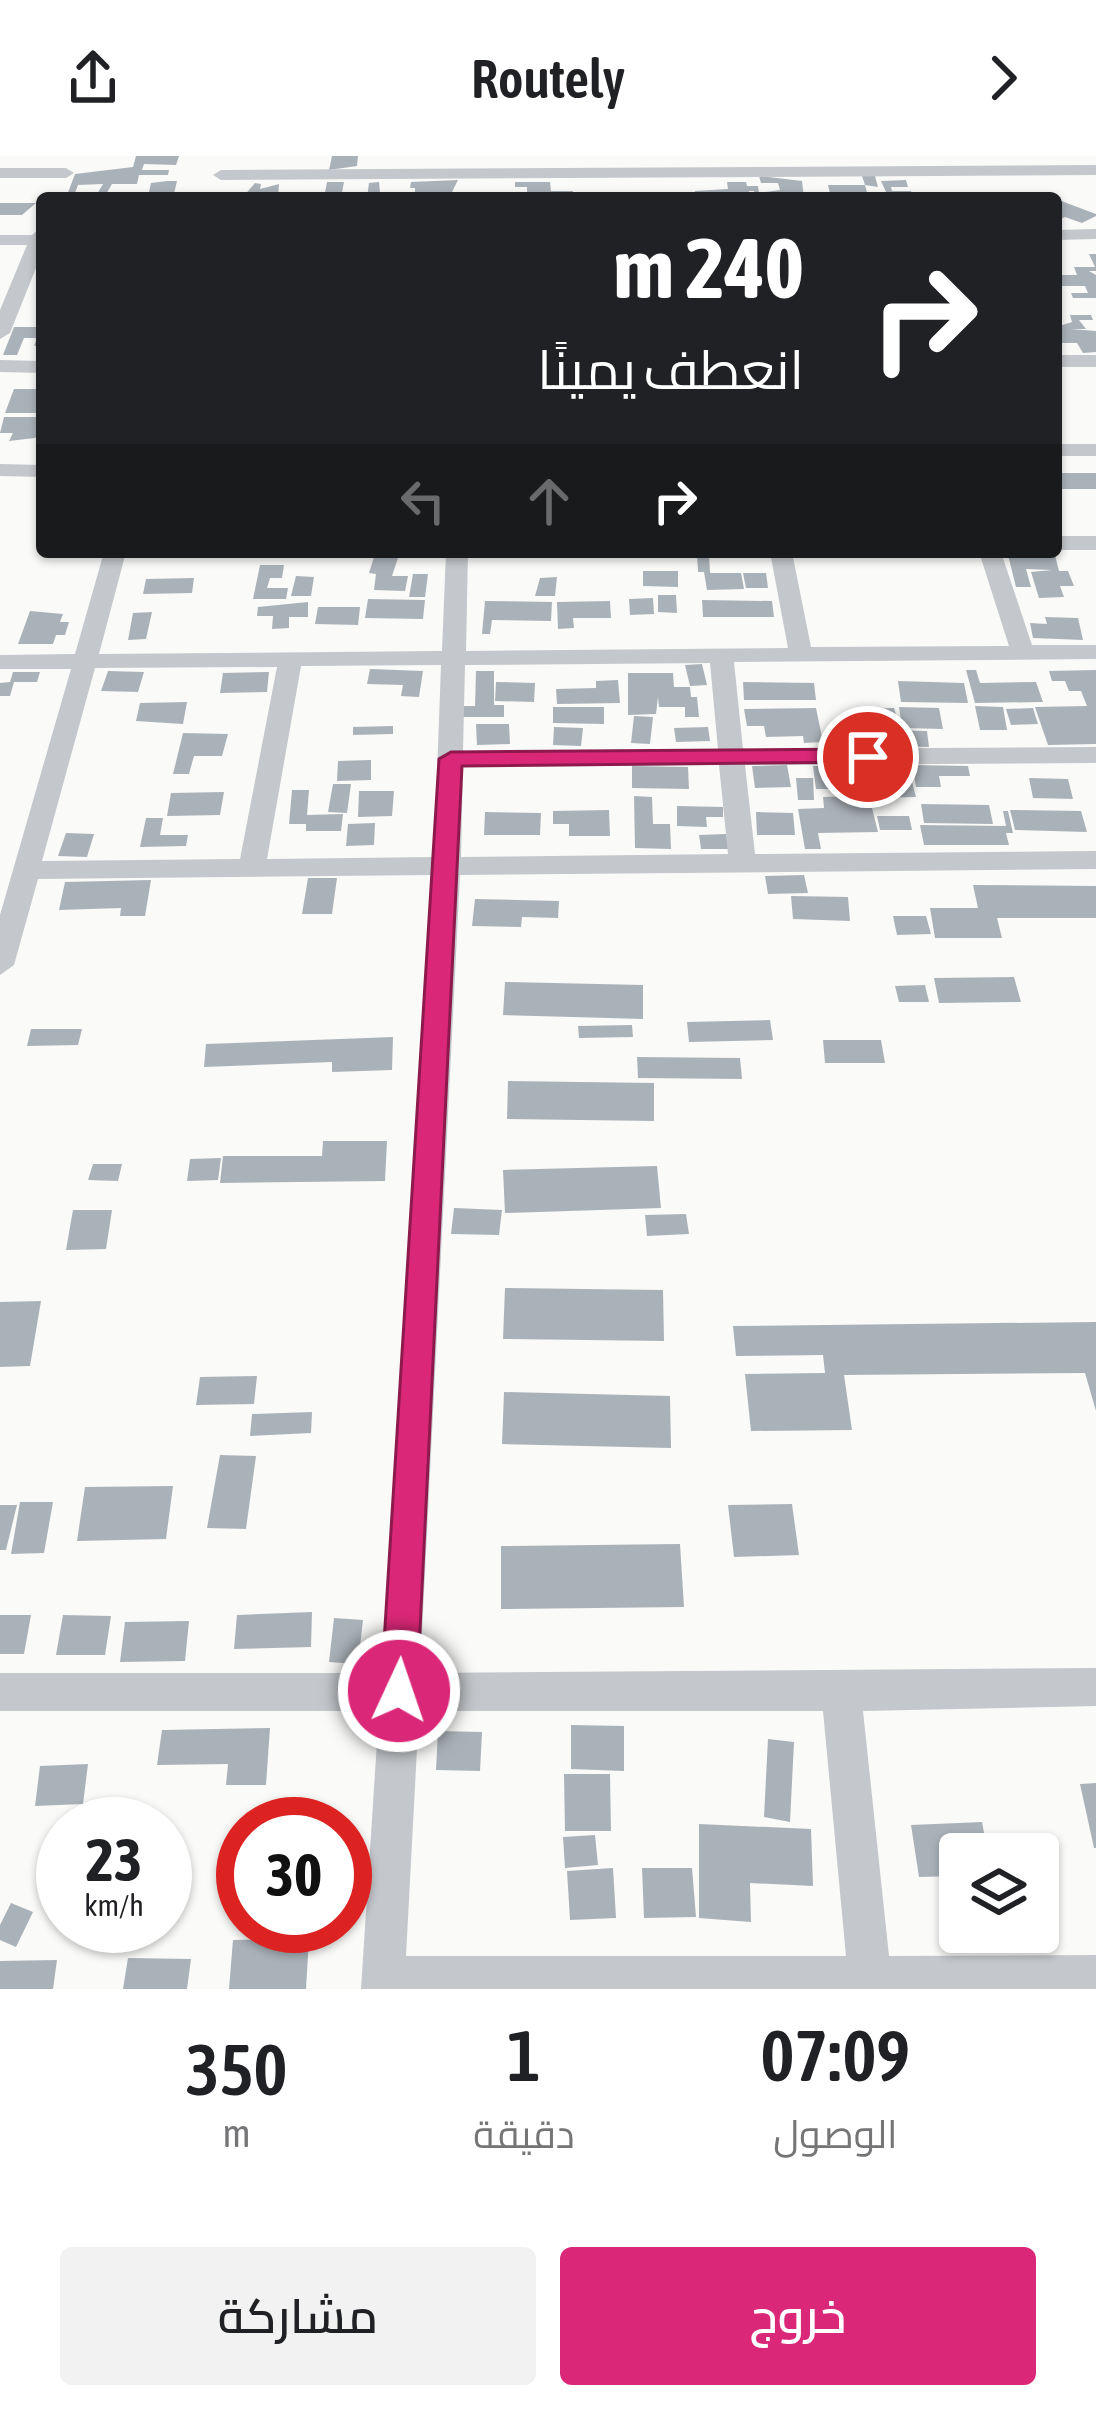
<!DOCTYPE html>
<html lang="ar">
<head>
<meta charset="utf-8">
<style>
	:root { --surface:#fff; --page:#f2f2f2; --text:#202124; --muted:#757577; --accent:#db2777 }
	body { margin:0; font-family:"Asap Condensed",Cairo,sans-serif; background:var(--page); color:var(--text); direction:rtl; height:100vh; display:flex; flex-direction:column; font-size:45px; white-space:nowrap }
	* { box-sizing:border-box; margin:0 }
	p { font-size:39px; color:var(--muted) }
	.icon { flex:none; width:66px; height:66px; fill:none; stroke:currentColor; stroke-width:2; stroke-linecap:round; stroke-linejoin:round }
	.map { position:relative; height:1833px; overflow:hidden; direction:ltr }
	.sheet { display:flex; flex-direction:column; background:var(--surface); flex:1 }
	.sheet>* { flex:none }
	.top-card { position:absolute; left:36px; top:36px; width:1026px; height:366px; border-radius:12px; box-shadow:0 3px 9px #0004; direction:rtl; background:#202124; color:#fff; overflow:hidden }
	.tools { position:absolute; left:939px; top:1677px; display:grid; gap:24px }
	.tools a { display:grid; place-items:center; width:120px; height:120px; border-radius:12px; background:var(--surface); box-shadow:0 3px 9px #0004; font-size:60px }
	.speed { position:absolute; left:36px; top:1641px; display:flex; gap:24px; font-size:60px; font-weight:700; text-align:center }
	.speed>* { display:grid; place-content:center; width:156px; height:156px; border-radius:50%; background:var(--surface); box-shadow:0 3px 9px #0004; line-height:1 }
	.speed small { font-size:30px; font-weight:400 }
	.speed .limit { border:18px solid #d22; background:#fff; color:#111 }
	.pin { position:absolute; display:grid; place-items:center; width:102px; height:102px; color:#fff; margin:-51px; border:6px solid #fff; border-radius:50%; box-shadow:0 3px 12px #0007 }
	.me { position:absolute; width:132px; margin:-66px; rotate:3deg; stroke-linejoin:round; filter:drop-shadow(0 0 9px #0008) }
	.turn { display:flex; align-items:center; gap:42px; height:252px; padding:0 60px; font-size:54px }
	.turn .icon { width:156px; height:156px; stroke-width:2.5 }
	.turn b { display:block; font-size:84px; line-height:102px }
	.lanes { display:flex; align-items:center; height:114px; padding:0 60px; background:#0003; justify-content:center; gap:60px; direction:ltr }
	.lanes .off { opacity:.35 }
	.eta { display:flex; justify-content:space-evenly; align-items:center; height:204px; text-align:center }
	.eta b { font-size:72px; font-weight:600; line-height:84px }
	.primary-button { display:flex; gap:24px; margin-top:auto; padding:24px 60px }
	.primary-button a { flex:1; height:138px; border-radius:12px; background:var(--accent); color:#fff; font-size:48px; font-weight:600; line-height:138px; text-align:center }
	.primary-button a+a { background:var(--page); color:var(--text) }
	header { display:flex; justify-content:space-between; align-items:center; height:156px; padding:0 60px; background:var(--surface); font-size:54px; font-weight:600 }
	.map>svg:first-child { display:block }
</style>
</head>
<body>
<header><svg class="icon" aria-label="forward" viewBox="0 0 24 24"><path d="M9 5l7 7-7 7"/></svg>Routely<svg class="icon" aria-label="share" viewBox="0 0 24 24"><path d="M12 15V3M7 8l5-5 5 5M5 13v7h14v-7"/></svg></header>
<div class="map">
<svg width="1096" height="1833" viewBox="0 0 1096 1833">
	<rect width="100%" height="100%" fill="#fafaf8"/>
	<path fill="#aab2b9" d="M136,0h43l-3,9 -32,-1 -2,6h27l-1,5h-29l-2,9h-25l-6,10h-9l6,-10 -25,1 -5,13h-7l9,-24 58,-7z
		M332,0h26l-1,10 -28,4z
		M759,20l43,5 2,17h-49l-1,-7h-5v7h-54v-7l33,-2 -1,-7h19l1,4h11l1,7 21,-3 -2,-7h-17z
		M862,20h13l3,11 -13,-2 3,11 -37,2 -3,-13h37z
		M458,24l-9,18 -34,-4v-6h-5l1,-6z
		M906,24l2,7h-17l1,4h19l2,7h-39l-2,-6h14l-5,-11z
		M167,25h10l-4,17 -24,-6 2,-9z
		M327,26h17l-3,16h-54l1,-5h37z
		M379,26l1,10 30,1 -1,5h-42l2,-15z
		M515,26h35l1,9h22v7h-76v-6l30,1v-6h-12z
		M255,27l6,1 -1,5 19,-5 -1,14h-36z
		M1056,43l40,15v2l-14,7 -17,-6 -9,4z
		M0,47h36l-14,12h-22z
		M1089,98h7v17h-7l7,4v23h-23l-2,-5h17l-3,-7h-25l-4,-11h21l-3,-8h21z
		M1070,159h21l2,5h-14l7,9h-15l25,2v21l-13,1 -6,-10h-16l-5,-16 16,-5z
		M14,171h28v19h-8l3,-8h-13l-7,17h-14z
		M14,233h28v24h-37z
		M4,261h38v15l-7,6 -26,3 4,-8h-13z
		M1056,317h40v16h-40z
		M697,399h12l1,18h31l3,16 -37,1 -3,-18h-6z
		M1008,399h47l4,16h9l6,15h-14l4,11 -25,1 -8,-26 21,-2 -26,-1 5,18h-15z
		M374,401l24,1 -6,18h16l-3,15 -31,-1 2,-16 -7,-1z
		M260,409h24l-2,13h-12l-3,10h21l-2,11h-33z
		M643,415h35v16l-35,-1z
		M743,417h23l2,15h-22z
		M413,418h15l-3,23h-16z
		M296,420l18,1 -3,19h-20z
		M557,421l-2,19h-20l5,-18z
		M194,422l-2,15 -49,1 3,-15z
		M658,439h18l1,18 -19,-1z
		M653,442l1,16 -24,1 -1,-16z
		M368,443l57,1 -2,19 -58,-1z
		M702,444l70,1 2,16h-71z
		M485,445l67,1 -1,19 -59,-1 -2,14h-8z
		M610,445l1,17h-38l1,10 -16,1 -1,-27z
		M308,446v15h-19v11l-17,1 1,-13h-16l1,-9z
		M318,451h42l-2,18 -43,-1z
		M30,455l33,3 -3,8h9l-4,13h-9l-3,9h-35z
		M152,456l-6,27 -18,1 5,-27z
		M1045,461l33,1 5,22 -50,-2 -3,-15 17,1z
		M702,508l5,21 -17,1 -5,-21z
		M370,513l53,2 -4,26 -18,-1 2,-11 -36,-1z
		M966,514h10l4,13 56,-1 7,20 -68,1z
		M1096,514v74l-48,1 -13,-38 52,-1 -6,-15h-12l-4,-10h-13l-3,-10z
		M108,515l36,1 -6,20 -37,-1z
		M476,515h18v34h10v12h-43l1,-11h13z
		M13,516h27l-3,10h-23l-4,14h-10v-13l10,-1z
		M269,516l-2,20 -47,1 3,-20z
		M628,517h45l1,14h16l1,10h6l2,20h-14v-10h-26l-1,-10 -2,17 -28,1z
		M618,524l2,23 -63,1 -1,-15 40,-1v-7z
		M898,525l66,2 4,20 -67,-1z
		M496,526l39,1 -1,19 -39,-1z
		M743,526l71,1 2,17h-72z
		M187,546l-4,22 -47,-3 4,-18z
		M975,550l28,1 4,23h-27z
		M553,551h51v17l-51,-1z
		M899,551l40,1 4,21 -41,-1z
		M816,552l7,34 -19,1 -1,-7 -37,1 -2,-11h-17l-3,-17z
		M894,552l5,17 -26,1 -4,-17z
		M1033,552l5,16 -27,1 -5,-16z
		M634,560l19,1 -3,27 -19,-1z
		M476,568h33l1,20 -33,1z
		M393,570v8l-40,1v-8z
		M554,571l29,1 -2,18 -28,-1z
		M708,571l2,14 -34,1 -2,-14z
		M889,574l38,1 2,16 -38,-1z
		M183,577l45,1 -6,22h-28l-5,18h-16z
		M371,604v20l-34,1 1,-20z
		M787,609l4,22 -36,1 -3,-22z
		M912,609l56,1 2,10h-31l2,11h-25z
		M632,610l56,1 1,22 -57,-1z
		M813,610h35l4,23h-36z
		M796,622h17l1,22h-16z
		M857,622h54l5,19 -55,1z
		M1029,622l39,1 5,20 -40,-1z
		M333,628h18l-4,29 -19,-1z
		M292,634h17l-2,25 36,-1 -2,17h-35v-7h-17z
		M359,635h35l-2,25 -34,1z
		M224,636l-4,23 -53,1 4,-23z
		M634,640l18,1 1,27h17l1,25 -36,-1z
		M857,640l2,12h13l6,24 -60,1 3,16h-16l-7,-40 26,-1 -1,-11z
		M921,648l68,1 4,19 -69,-1z
		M677,650l46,1v10h-17l1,10 -30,-1z
		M609,654l1,26h-41v-12h-16v-13z
		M1010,654l71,1 6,21 -72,-2z
		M1003,655h5l5,22h-7l3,12h-85l-4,-20 86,1z
		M485,656l56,1 -1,22h-56z
		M756,656l37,1 2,22h-38z
		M877,660h32l3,14h-32z
		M146,662h17l-3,17h28l-2,11 -46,1z
		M375,667l-1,22 -28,1 2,-22z
		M66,677l28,1 -7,23 -29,-1z
		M726,678l3,15h-28l-2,-14z
		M804,719l4,18 -40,1 -3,-18z
		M308,722h29l-5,36h-30z
		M151,724l-6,36h-25l1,-8 -62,2 6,-28z
		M973,729l123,1v32h-99l5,20h-67l-5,-30h48z
		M791,740l57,1 2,24 -57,-2z
		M475,743l84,2 -1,17 -36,-1 -1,10 -49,-1z
		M893,760h33l5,18 -34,1z
		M1014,821l7,25 -82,1 -5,-25z
		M505,826l138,3v34l-140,-4z
		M925,829l4,17h-30l-4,-16z
		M770,864l3,20 -84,2 -2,-20z
		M632,869l1,12 -54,1 -1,-12z
		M31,873h51l-4,16 -51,1z
		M393,881l-1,33 -60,2v-10l-128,5 2,-23z
		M823,884h58l4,23h-60z
		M637,901l103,1 2,21 -104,-1z
		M508,925l146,2v38l-147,-2z
		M323,985h64l-2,40 -165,2 3,-27h99z
		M221,1002l-3,22 -31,1 3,-22z
		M93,1008h29l-4,17 -30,-1z
		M657,1010l4,42 -156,5 -2,-43z
		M454,1052l48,2 -3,25 -48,-1z
		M73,1054h39l-6,39 -40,1z
		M686,1058l3,20 -42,2 -2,-21z
		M505,1132l158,2 1,51 -161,-2z
		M41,1145l-11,65 -30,1v-65z
		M1096,1166v89l-11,-38 -241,2 8,55 -101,1 -6,-57 80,-1 -2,-18 -87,1 -3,-30z
		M257,1220l-3,28 -58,1 4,-28z
		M504,1236l166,4 1,52 -169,-4z
		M312,1256l-1,21 -61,3 2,-22z
		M220,1299l36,1 -10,73 -39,-1z
		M173,1330l-7,53 -89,2 8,-54z
		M20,1346h33l-9,51 -33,1z
		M792,1348l7,51 -65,2 -6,-52z
		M0,1349h17l-11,45h-6z
		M680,1388l4,63 -183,2v-63z
		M312,1456l-1,35 -77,2 3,-34z
		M0,1459h31l-7,39h-24z
		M63,1459l48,1 -6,39h-49z
		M334,1462l29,2 -5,44 -29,-2z
		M189,1465l-4,40 -65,1 5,-40z
		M571,1569l53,1v45l-53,-2z
		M270,1572l-4,57h-40l2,-21 -71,1 5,-35z
		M438,1575l44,1 -2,39 -44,-1z
		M768,1583l26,3 -4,80 -26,-5z
		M88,1608l-5,40 -48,2 5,-40z
		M564,1618h46l1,57h-46z
		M1096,1627v65h-2l-14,-64z
		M982,1666l6,32h-28v22l-41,1 -8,-52z
		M699,1668l112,5 2,57 -63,-3 1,39 -52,-4z
		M595,1679l3,30 -33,3 -2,-31z
		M613,1712l3,50 -46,2 -3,-49z
		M642,1712h50l4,49 -52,1z
		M345,1733h14l-4,30h-10z
		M11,1747l22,9 -17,35 -16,-7v-15z
		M309,1782l-3,51h-77l4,-49z
		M128,1802l63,1 -4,30h-64z
		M57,1804l-4,29h-53v-28z"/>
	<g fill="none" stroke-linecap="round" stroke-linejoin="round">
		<path fill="#c4c7cb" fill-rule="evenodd" d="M1096,9v10l-875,5 -8,-5 8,-5z
			M0,12h66l8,5 -8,5h-66z
			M42,70v27l-32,80 -10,6v-29l27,-65h-27v-10h32z
			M1096,73v10l-40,1v-10z
			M1056,199h40v12h-40z
			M0,204l42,1v12l-42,-1z
			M1056,288h40v12h-40z
			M0,308l42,1v12l-42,-1z
			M1056,380h40v14h-40z
			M104,396h22l-27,102 343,-3 4,-99h22l-2,99 322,-3 -18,-96h22l19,95 198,-1 -30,-94h22l31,93h64v14l-362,3 9,87 353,-2v16l-351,2 10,89 341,-3v18l-636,6 -40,798 676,-5v38l-233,5 26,245 207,-1v34h-735l18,-278h-379v-38h382l51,-798 -395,4 -24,86 -14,10v-60l71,-246h-71v-14l75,-1zM710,507l8,86 -255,2 2,-86zM441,509l-7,192 -167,2 34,-193zM277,511l-37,192 -198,2 53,-193zM719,609l9,89 -267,3 2,-90zM419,1555h404l23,245h-440z"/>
	</g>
	<path fill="#db2777" stroke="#8e194d" stroke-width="3" d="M868,593l11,8 -3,5 -414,4 -45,925 -5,12 -13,5 -13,-5 -5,-12 58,-932 12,-7z"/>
</svg>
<div class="tools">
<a><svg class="icon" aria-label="layers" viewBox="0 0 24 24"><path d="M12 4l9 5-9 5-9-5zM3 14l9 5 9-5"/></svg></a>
</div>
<div class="speed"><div>23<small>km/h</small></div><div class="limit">30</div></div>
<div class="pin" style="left:868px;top:601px;background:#d93025"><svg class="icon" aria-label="arrive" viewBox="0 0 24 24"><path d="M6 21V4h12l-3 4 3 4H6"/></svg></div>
<svg class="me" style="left:399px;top:1535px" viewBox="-20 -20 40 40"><circle r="17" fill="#db2777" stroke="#fff" stroke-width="3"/><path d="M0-11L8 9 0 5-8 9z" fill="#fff"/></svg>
<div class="top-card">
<div class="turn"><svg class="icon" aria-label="right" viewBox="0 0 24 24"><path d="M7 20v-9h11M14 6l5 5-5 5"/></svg><div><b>240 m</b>انعطف يمينًا</div></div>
<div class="lanes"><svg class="icon off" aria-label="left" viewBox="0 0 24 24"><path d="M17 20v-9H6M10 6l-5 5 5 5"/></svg><svg class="icon off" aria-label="ahead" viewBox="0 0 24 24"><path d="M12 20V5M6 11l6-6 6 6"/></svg><svg class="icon" aria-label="right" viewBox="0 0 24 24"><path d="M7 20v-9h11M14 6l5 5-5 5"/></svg></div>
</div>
</div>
<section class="sheet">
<div class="eta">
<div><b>07:09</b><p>الوصول</p></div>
<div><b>1</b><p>دقيقة</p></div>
<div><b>350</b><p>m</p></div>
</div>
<div class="primary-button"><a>خروج</a><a>مشاركة</a></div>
</section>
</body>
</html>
